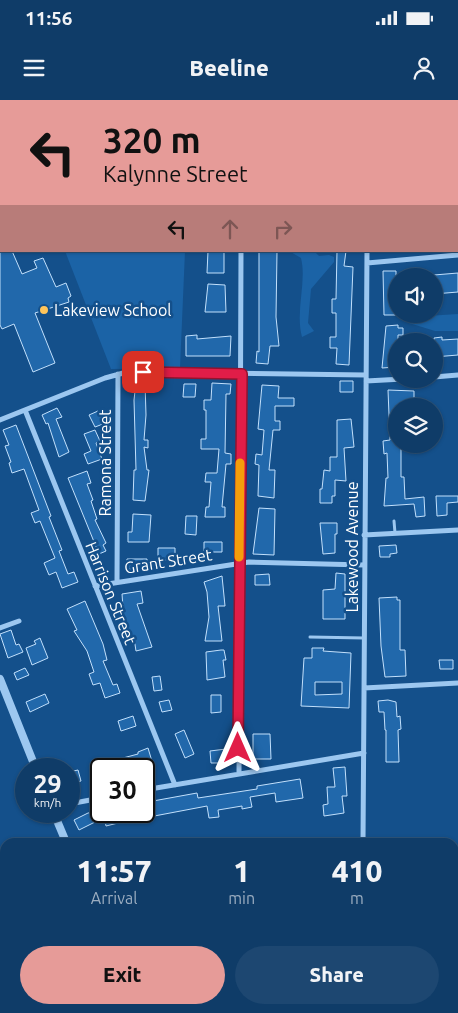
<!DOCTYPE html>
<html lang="en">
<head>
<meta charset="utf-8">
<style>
	:root { --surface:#0f3c68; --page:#1d4771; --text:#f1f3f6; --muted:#9badc0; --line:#2f567c; --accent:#e69b98 }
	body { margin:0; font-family:Ubuntu,sans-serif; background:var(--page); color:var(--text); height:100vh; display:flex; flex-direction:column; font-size:19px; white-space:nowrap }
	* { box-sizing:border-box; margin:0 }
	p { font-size:16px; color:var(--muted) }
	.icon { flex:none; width:28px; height:28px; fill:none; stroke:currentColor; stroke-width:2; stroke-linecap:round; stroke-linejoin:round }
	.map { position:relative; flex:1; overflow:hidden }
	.panel { position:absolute; left:0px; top:738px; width:459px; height:176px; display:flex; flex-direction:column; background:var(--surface); border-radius:15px 15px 0 0; box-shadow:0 1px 4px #0004,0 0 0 1px var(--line) }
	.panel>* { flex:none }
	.banner { position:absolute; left:0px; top:0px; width:459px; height:152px; box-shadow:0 1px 4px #0004,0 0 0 1px var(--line); background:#e69b98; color:#111; overflow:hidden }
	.tools { position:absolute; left:388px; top:168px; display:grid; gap:10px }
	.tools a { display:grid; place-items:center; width:55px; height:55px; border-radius:50%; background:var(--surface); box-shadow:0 1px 4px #0004,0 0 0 1px var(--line); font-size:25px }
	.speed { position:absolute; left:15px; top:658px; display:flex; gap:10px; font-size:25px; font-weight:700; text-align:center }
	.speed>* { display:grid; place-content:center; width:65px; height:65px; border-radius:50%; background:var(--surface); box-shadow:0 1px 4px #0004,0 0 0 1px var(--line); line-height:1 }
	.speed small { font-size:12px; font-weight:400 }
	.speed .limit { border:2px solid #111; border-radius:8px; background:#fff; color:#111 }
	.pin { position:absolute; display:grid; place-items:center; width:42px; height:42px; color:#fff; margin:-21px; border-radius:10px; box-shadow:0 2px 8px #0006 }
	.me { position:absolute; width:55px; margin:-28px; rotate:0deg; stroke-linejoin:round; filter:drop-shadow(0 0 4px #0008) }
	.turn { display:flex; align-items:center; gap:18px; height:105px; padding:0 20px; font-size:22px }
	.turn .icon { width:65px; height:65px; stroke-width:2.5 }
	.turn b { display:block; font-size:35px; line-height:42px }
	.lanes { display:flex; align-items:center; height:48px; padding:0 20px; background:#0003; justify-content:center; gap:25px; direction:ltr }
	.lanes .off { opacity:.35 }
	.eta { display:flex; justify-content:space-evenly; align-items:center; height:85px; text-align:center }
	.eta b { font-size:30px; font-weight:800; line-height:35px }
	.action { display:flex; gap:10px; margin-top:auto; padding:10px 20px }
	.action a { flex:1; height:58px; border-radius:30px; background:var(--accent); color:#111; font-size:20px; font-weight:800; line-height:58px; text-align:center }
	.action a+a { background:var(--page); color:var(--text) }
	.status { display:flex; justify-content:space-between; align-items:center; height:35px; padding:0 25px; background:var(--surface); direction:ltr }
	.status svg { height:14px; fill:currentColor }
	header { display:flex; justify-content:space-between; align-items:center; height:65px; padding:0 20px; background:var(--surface); font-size:22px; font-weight:800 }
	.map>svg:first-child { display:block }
</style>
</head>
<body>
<div class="status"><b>11:56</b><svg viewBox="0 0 49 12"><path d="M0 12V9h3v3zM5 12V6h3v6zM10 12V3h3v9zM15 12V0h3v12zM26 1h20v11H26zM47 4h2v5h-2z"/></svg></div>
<header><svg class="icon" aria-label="menu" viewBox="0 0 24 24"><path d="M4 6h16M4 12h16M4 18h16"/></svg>Beeline<svg class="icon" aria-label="person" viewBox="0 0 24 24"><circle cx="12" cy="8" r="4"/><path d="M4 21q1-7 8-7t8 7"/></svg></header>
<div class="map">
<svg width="458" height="913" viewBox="0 0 458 913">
	<rect width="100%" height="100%" fill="#14508b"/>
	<path fill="#1b63a6" d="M65,151h120l-5,117 -69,1z
		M289,151h25l5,5 10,-1 5,2v5l-23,27 -3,34 6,8 -12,6c-7,-26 5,-55 -1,-79z
		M458,214v17h-23l-26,-8 -1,-4 3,-2z"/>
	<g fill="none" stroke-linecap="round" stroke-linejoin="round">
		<path stroke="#8ec4f3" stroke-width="2.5" d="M170,0v1"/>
	</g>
	<path fill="#2168ab" stroke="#c2e0fc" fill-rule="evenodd" d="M0,151h12l10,23 15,-6 -3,-7 9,-3 13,29 10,-4 5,13 -3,2 1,4 -34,11 20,50 -22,9 -19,-48 -12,5 -2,-4z
		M208,151h16v22h-17z
		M259,151h18l-1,66 3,29h-9l-2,18 -12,-1 1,-12 2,1z
		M337,151h9l-2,15 9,1 -4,98 -13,-1 1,-16h-7v-11h6v-24h-4v-14h4z
		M383,171h13v44h-12z
		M458,173v19l-24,2v-19z
		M208,184l17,1 1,27h-21z
		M398,225v3h5v7h-5v6h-2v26l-14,1 4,-42z
		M197,235v4l34,-3 -1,20h-44v-20z
		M442,237v3l16,-1v16l-24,2v-19z
		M340,281h13v11h-13z
		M136,282h9l1,33 -2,25h4v8l-4,-1 3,23h2l-4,31 -12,-1 1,-30h2l-2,-70z
		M212,283l19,1 -1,10h-4l-1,59 6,1v10h-5l-4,43h3v10h-20l1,-10h3l2,-25h-6l1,-9h11l2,-24h-18v-10h5v-29h-2v-10h7z
		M184,284h12l-1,13h-12z
		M262,285l17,1 -1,12h16v8h-19v15h5v9h-7l-4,40h6l-1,28 -16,-2 1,-31 -4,-1 1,-10 6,1 2,-25 -6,-1z
		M388,290l26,1v11h-13v4h-5v38h5v33h3l1,22 19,-2 1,19 -9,1 -2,-13 -30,2 2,-28h2l-1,-25 -3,1 -1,-13 7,-1z
		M57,308l5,9 -6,2 13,33 -10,5 -11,-34 -2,1 -4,-9z
		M98,311l5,13 -8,3 -6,-12z
		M351,319l3,28 -10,1 2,33 -11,-1v16h-3v7h-12v-14h2l2,-19 6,1v-14h7v-37z
		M16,325l35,91 -2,1 13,33 -3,1 9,23 6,-2 4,10 -16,6 -6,-16 -7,3 -5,-12 11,-5 -15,-37 -5,2 -4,-10 8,-3 -15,-41 -12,4 -3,-10 2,-1 -6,-16 4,-1 -6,-15z
		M95,330l5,11 -4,2 6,16 -14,5 -4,-10 7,-3 -7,-17z
		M87,371l4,12 -4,1 6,16 -2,1 6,18 -2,1 11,23 -3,2 3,6 -7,3 -31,-76z
		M436,396h22v6l-11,1v12l-10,1z
		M259,408l16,1 -1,46 -21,-1z
		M133,414l18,1 -2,27h-21v-10h4z
		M186,416h11l-1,19 -11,-1z
		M320,423h17v11h-2v19l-12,1z
		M204,442h18v10h-18z
		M396,445l1,8 -7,1v3h-10l-1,-11z
		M158,448h17v12h-17z
		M127,459h20v11l-20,-1z
		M336,473l9,1v45h-22v-29l12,-1z
		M269,474l1,11h-15v-10z
		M222,476l3,30h-7l4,35h-17l4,-24 -2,-25 -3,-10z
		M141,491l2,12 -6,1 15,43 -16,4 -2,-13 -2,1 -8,-18 -2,-27z
		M397,497v3h3v50h5l1,26 -21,1 -4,-31 -2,-48z
		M85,501l18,43 4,16 -4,1 10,24 4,-1 3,9 -15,5 -5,-15 -7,2 -4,-11 5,-2 -7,-21 -13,-20 3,-1 -10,-21z
		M11,530l5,15 3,-1 4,8 -15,6 -8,-24z
		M40,538l8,20 -16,7 -6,-17 10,-4 -2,-3z
		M312,548h12l-1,3 28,2 -2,55 -48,-2 3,-48h8zM315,582h27v12l-27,1z
		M221,550h3l2,10h-3l2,17 -18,3 -1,-28z
		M439,560h14v9h-13z
		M25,568l4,7 -12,5 -3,-7z
		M160,576l2,14 -8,1 -2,-14z
		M45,594l4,9 -19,9 -4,-10z
		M211,595h10v17l-10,1z
		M169,600l3,10 -10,2 -3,-10z
		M388,600l8,2 1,15 3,-1 1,13 -3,1 1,32h-13v-32h-1l-1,-18h-5l-1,-11z
		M133,616l3,10 -15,5 -3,-10z
		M184,630l10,24 -9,4 -10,-24z
		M253,634h17l1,25h-18z
		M148,648l6,20 -10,3v-2h-38l-2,-6 34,-9v-2z
		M226,649l2,14h-17l-1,-12z
		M345,667l2,29h-5l2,17 -20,3 -1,-11 5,-1 -1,-17h8l-2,-19z
		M78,670l3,11 -12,3v-12z
		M300,679l3,19 -27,4 -1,-9 -25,4 2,10 -10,2v-3l-24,4 1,7 -10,1 -2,-12 -58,11v4l-10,2 -1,-5 -32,8 -1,-5 -6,1v-2l-20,10 -5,-10 14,-7 13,-2h10v3l33,-3v-6l9,-1v-3l44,-8 1,5 59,-9v-3z"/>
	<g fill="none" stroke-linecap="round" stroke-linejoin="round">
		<path stroke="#9cc7f0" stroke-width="3" d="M394,421l1,12
			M310,537l54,1"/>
		<path stroke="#9cc7f0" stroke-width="5" d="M14,1l2,-1
			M0,10l1,-1
			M367,163l91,-8
			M434,277l24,-2
			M366,281l37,-2
			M25,310l150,375
			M0,320l105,-42 22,-6 239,3
			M364,435l94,-5
			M117,482l1,-208
			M95,486l154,-24 115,3
			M0,528l19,-7
			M364,588l94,-5
			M239,674l2,-523
			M144,690l220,-37
			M69,704l32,-6
			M363,742l4,-591
			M454,844l4,-1"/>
		<path stroke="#9cc7f0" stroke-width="8" d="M0,579l36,90
			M53,711l13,31
			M454,762l4,-1
			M0,862l5,-5
			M0,875l5,1
			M0,883l5,4
			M44,909l8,4
			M68,909l8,4"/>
		<path stroke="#fff" stroke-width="2.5" stroke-dasharray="9 4" stroke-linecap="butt" d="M454,832l4,-1
			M186,913l13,-4
			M204,913l13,-4"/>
	</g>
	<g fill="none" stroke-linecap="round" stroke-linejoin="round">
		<defs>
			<path id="route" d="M143,272l99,2 -4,374"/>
		</defs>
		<use href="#route" stroke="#92132f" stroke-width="12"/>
		<use href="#route" stroke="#e11d48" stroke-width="9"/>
		<path stroke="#f59e0b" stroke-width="9" d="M239,457l1,-94"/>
	</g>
	<circle fill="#ffc55b" stroke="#14508b" stroke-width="2" cx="44" cy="210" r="5"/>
	<g text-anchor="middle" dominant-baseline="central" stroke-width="5" stroke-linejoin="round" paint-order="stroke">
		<g font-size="16" fill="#fff" stroke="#14508b" text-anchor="start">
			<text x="54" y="210">Lakeview School</text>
		</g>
		<g font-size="16" fill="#fff" stroke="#14508b">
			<text transform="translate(105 363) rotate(-90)">Ramona Street</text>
			<text transform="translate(352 447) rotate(-90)">Lakewood Avenue</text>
			<text transform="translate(168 461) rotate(-9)">Grant Street</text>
			<text transform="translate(111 493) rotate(68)">Harrison Street</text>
		</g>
	</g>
</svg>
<div class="tools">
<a><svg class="icon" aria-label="sound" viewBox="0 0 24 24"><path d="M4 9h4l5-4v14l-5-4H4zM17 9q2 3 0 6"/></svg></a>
<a><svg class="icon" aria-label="search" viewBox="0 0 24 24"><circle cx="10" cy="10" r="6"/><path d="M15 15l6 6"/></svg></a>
<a><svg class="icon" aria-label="layers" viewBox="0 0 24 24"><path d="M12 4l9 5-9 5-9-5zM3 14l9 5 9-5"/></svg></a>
</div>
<div class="speed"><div>29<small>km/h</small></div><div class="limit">30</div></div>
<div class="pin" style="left:143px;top:272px;background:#d93025"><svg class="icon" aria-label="arrive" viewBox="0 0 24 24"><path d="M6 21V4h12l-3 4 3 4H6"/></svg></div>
<svg class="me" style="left:238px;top:648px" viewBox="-20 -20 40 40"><path d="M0-17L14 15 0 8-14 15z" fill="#e11d48" stroke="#fff" stroke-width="4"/></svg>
<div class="banner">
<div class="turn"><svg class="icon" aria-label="left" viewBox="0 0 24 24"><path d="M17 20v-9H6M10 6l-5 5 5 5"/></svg><div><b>320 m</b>Kalynne Street</div></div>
<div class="lanes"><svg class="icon" aria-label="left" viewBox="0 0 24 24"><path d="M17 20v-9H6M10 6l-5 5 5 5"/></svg><svg class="icon off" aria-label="ahead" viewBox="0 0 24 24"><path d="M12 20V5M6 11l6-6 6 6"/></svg><svg class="icon off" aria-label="right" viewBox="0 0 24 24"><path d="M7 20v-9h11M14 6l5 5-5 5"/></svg></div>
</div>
<section class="panel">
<div class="eta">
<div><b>11:57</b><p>Arrival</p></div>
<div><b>1</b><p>min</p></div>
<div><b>410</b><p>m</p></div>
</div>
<div class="action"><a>Exit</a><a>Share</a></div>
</section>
</div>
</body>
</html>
